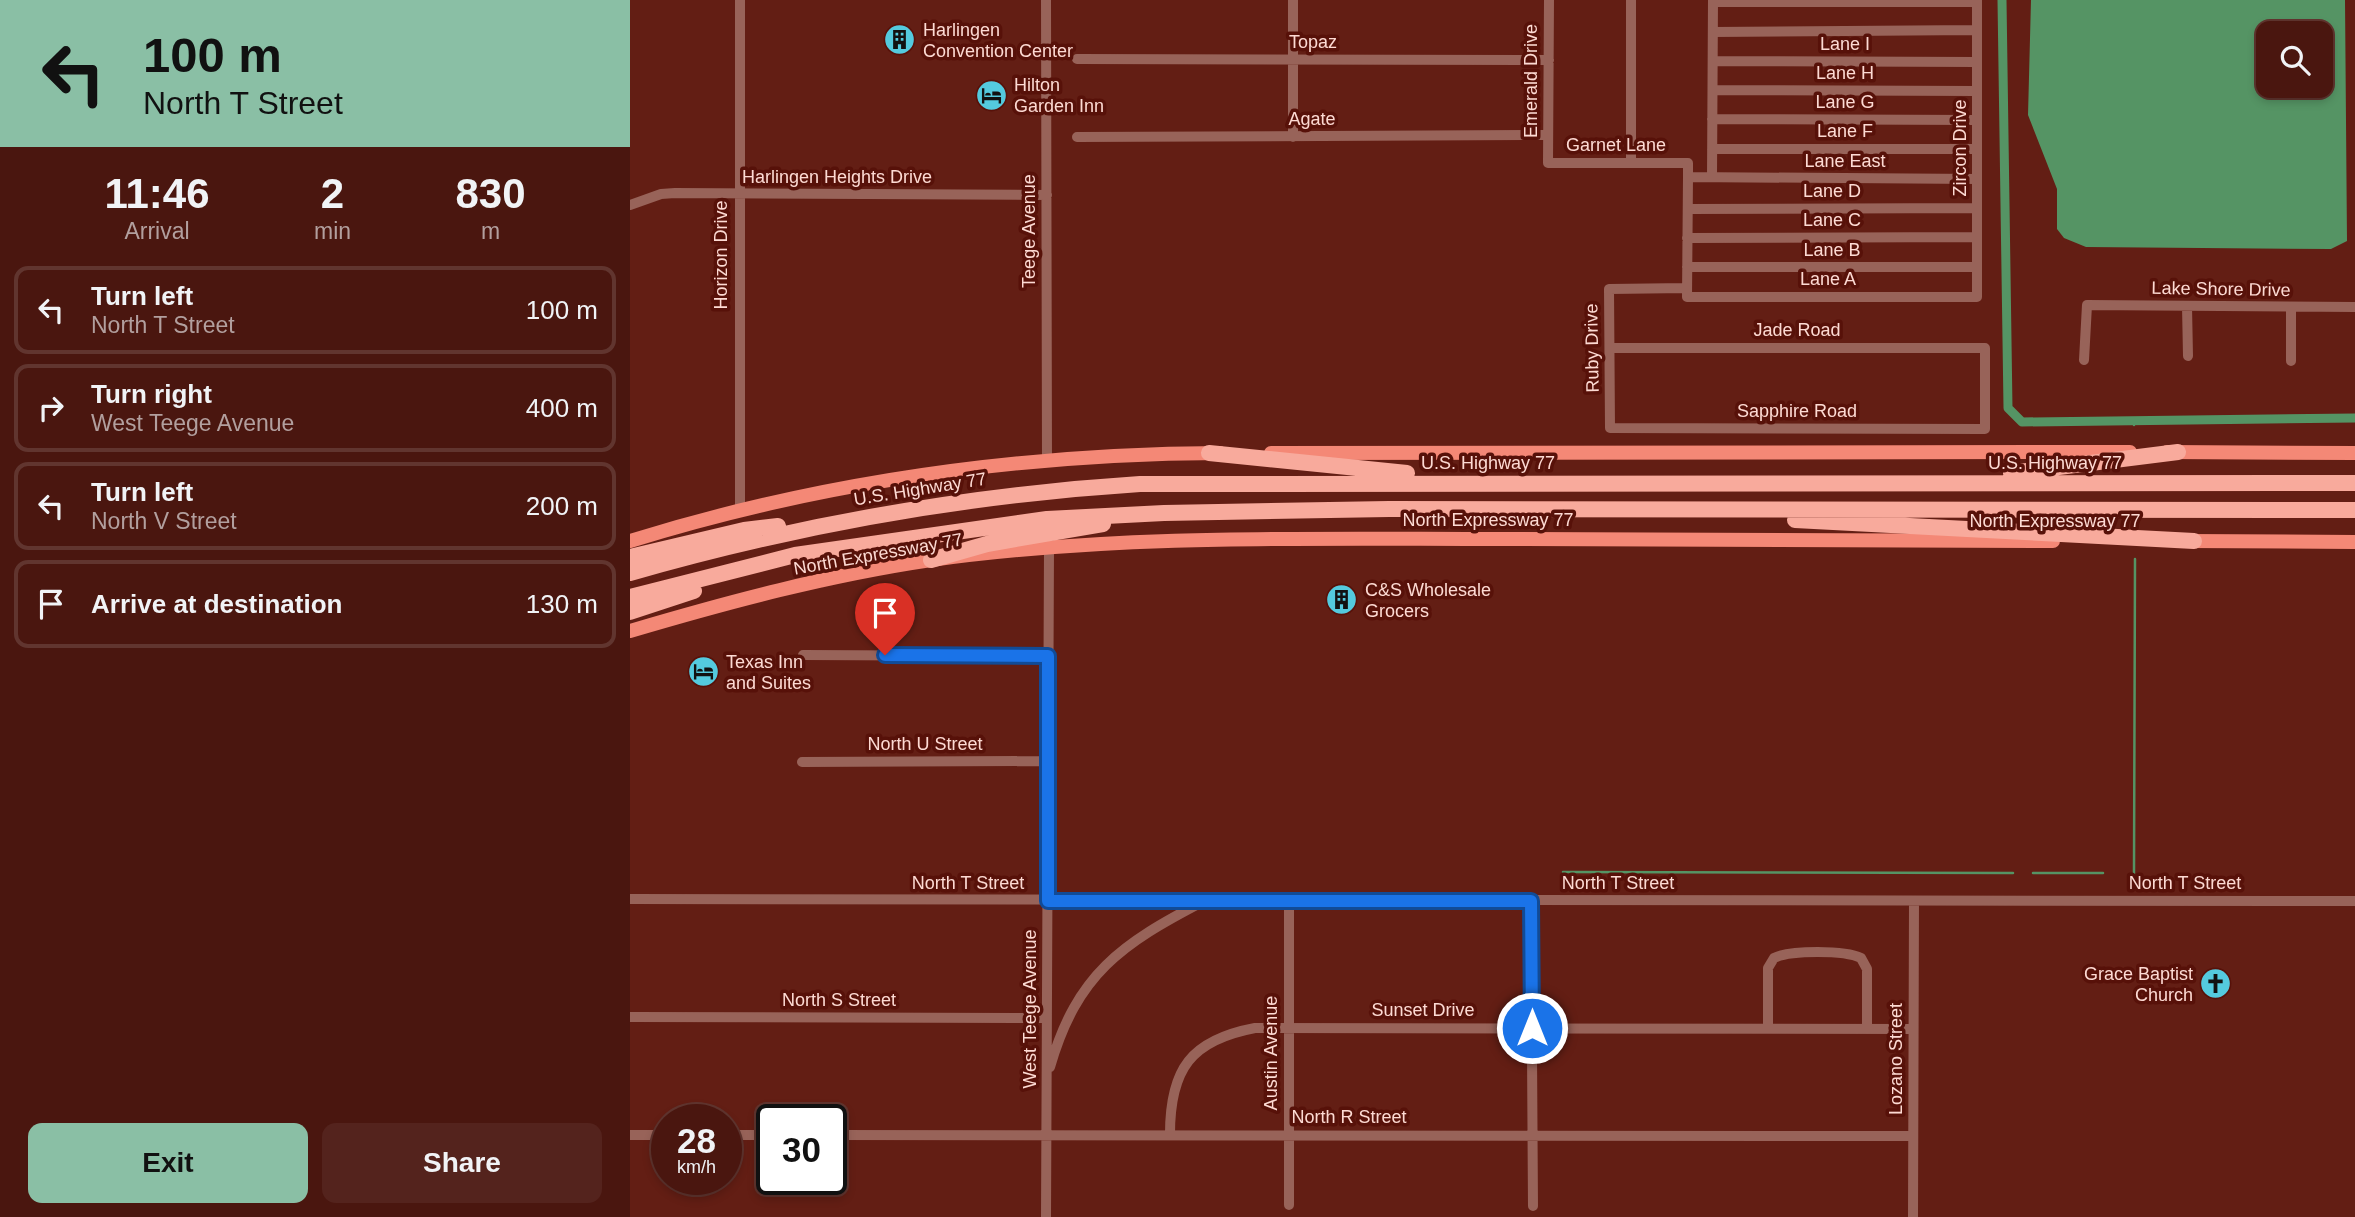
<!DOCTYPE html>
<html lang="en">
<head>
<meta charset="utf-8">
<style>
	:root { --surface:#4a160f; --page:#54231d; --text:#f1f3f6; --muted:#b29f9e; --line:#61352f; --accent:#8abfa5 }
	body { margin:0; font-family:Helvetica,sans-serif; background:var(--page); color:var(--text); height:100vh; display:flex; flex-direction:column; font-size:26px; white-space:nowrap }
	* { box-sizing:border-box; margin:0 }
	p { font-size:23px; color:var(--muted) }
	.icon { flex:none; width:38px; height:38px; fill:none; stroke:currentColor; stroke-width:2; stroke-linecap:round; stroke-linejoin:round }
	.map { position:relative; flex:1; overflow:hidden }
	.details { display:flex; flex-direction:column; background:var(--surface); width:630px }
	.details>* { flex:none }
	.hud { background:#8abfa5; color:#111; overflow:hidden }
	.tools { position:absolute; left:1626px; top:21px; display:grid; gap:14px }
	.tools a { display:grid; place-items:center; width:77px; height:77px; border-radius:14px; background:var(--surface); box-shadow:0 4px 10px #0003,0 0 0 2px var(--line); font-size:35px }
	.speed { position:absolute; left:21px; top:1104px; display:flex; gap:14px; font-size:35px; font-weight:700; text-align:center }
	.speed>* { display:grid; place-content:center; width:91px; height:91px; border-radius:50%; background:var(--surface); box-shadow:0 4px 10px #0003,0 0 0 2px var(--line); line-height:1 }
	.speed small { font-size:18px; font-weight:400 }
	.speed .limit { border:4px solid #111; border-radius:10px; background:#fff; color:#111 }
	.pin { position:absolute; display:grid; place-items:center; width:60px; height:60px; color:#fff; margin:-72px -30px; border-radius:50% 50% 50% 0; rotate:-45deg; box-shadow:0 0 7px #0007 }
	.pin .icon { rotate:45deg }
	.me { position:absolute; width:77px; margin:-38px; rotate:0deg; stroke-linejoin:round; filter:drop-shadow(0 0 5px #0008) }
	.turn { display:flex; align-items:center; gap:24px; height:147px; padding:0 28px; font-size:32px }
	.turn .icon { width:91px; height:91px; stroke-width:2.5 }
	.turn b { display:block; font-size:49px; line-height:60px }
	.eta { display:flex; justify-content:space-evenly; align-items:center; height:119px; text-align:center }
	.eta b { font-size:42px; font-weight:600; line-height:49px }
	.cta { display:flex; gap:14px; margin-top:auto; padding:14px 28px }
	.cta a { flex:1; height:80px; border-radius:14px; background:var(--accent); color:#111; font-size:28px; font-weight:600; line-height:80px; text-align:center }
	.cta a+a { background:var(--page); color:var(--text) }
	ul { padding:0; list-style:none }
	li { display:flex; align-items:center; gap:21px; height:88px; margin:0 14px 10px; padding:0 14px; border:4px solid var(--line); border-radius:14px }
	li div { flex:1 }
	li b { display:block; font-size:26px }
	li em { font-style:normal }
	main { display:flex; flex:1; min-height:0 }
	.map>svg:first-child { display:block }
</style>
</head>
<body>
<main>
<section class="details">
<div class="hud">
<div class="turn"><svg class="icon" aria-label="left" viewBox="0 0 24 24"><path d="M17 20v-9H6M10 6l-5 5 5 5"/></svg><div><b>100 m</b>North T Street</div></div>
</div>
<div class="eta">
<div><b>11:46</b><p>Arrival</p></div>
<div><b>2</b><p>min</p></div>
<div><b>830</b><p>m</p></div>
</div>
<ul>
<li><svg class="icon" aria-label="left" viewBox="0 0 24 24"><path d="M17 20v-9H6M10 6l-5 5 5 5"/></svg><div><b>Turn left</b><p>North T Street</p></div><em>100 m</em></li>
<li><svg class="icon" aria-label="right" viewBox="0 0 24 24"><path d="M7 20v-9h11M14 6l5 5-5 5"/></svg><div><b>Turn right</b><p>West Teege Avenue</p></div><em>400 m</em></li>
<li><svg class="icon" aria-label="left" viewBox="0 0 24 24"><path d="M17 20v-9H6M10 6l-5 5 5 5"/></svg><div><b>Turn left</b><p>North V Street</p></div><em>200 m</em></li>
<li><svg class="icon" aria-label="arrive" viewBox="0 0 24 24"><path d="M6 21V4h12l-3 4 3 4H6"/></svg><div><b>Arrive at destination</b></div><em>130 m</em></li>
</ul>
<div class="cta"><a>Exit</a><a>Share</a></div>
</section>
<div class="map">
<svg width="1725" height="1217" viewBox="0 0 1725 1217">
	<rect width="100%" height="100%" fill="#631e14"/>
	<path fill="#559464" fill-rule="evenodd" d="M1401,0h314l2,241 -16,8 -245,-2 -22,-9 -7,-9v-40l-29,-74zM1690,33v53h-52v-53z"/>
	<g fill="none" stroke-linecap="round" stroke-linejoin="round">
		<path stroke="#559464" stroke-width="2.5" d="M1504,421v4
			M933,872l450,1
			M1403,873h70
			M1504,873l1,-314"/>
		<path stroke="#559464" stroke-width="9" d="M1372,0l6,408 14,14 333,-4"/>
		<path stroke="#986359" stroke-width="10" d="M110,0v509
			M416,0l1,461
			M919,0l-1,163h140v14l289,2
			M1001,0v163
			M1083,2h264
			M1083,32l264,-2
			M447,59l472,1
			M1083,61l264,1
			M1083,90l264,1
			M1082,119l265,1
			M447,137l471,-2
			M663,137v-137
			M1082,149h265
			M1058,177l-1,120h290v-297
			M1082,177l1,-177
			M0,205l31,-11 14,-1 372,2
			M1058,209l289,-1
			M1057,238l290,-1
			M1057,267h290
			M1557,306l1,50
			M1661,308v53
			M980,348h375v81l-375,-1 -1,-139 78,-1
			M1454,360l3,-55 268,2
			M173,655l245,1
			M172,762l245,-1
			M0,899l1725,2
			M901,901l2,305
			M0,1017l417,1
			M1138,1028v-60l6,-10c16,-8 71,-8 87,0l6,11v59
			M420,1067c27,-93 71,-123 154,-166
			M540,1134c0,-65 21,-94 85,-106l658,1
			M0,1135h37
			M96,1135h46
			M201,1135l1082,1
			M659,1205v-304
			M416,1217l3,-668
			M1283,1217l1,-316"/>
		<path stroke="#f48876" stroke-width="14" d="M1537,452l188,1
			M641,453l859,-1
			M0,541c190,-59 391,-87 590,-88
			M1555,541l170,1
			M0,631c98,-29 199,-56 301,-71 187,-26 379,-21 568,-21 184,1 369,1 554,2"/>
		<path stroke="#f8aa9c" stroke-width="16" d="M579,453l198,20
			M1381,473l167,-21
			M1165,520l399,21
			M0,557l114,-27 34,-4
			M301,560l56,-16 116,-20
			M0,573c167,-48 337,-78 510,-89l1215,-1
			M0,597l165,-42 252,-36 117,-6 225,-4 966,1
			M0,612l64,-21"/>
	</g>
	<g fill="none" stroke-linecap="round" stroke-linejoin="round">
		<defs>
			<path id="route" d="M255,655l163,1v245h483l1,127"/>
		</defs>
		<use href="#route" stroke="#114b97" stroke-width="18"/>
		<use href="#route" stroke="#1a73e8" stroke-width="12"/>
	</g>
	<defs>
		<symbol id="building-disc" viewBox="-11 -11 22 22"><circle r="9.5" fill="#54cade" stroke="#571109"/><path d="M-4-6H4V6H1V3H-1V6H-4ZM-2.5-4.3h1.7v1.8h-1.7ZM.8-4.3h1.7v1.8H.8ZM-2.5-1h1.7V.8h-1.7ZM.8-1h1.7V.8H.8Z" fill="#111"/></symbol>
		<symbol id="hotel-disc" viewBox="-11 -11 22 22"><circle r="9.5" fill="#54cade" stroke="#571109"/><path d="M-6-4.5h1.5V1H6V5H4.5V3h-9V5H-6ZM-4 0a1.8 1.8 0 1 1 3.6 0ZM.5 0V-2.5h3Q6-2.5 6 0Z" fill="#111"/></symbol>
		<symbol id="church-disc" viewBox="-11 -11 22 22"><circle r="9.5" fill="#54cade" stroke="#571109"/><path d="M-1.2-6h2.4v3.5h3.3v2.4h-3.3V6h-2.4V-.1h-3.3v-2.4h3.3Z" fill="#111"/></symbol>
	</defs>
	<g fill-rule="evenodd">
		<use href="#building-disc" x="252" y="22" width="35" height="35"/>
		<use href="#hotel-disc" x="344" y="78" width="35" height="35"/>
		<use href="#building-disc" x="694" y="582" width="35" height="35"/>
		<use href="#hotel-disc" x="56" y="654" width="35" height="35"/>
		<use href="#church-disc" x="1568" y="966" width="35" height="35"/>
	</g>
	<g text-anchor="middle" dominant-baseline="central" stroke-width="7" stroke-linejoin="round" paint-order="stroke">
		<g font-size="18" fill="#fddad3" stroke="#571109" text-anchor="start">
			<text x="293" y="30">Harlingen<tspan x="293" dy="21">Convention Center</tspan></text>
			<text x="384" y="85">Hilton<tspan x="384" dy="21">Garden Inn</tspan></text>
			<text x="735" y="590">C&amp;S Wholesale<tspan x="735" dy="21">Grocers</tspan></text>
			<text x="96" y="662">Texas Inn<tspan x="96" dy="21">and Suites</tspan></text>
			<text x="1563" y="974" text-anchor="end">Grace Baptist<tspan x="1563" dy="21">Church</tspan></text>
		</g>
		<g font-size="18" fill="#fddad3" stroke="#571109">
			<text x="683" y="42">Topaz</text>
			<text x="1215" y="44">Lane I</text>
			<text x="1215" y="73">Lane H</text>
			<text transform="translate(901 81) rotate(-90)">Emerald Drive</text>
			<text x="1215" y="102">Lane G</text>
			<text x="682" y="119">Agate</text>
			<text x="1215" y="131">Lane F</text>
			<text x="986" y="145">Garnet Lane</text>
			<text transform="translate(1330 148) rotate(-90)">Zircon Drive</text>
			<text x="1215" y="161">Lane East</text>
			<text x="207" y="177">Harlingen Heights Drive</text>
			<text x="1202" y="191">Lane D</text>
			<text x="1202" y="220">Lane C</text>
			<text transform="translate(399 231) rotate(-90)">Teege Avenue</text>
			<text x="1202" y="250">Lane B</text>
			<text transform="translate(91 255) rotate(-90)">Horizon Drive</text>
			<text x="1198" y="279">Lane A</text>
			<text transform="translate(1591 289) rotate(1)">Lake Shore Drive</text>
			<text x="1167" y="330">Jade Road</text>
			<text transform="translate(962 348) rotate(-91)">Ruby Drive</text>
			<text x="1167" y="411">Sapphire Road</text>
			<text x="858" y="463">U.S. Highway 77</text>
			<text x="1425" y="463">U.S. Highway 77</text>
			<text transform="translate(290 489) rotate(-9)">U.S. Highway 77</text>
			<text x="858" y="520">North Expressway 77</text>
			<text x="1425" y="521">North Expressway 77</text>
			<text transform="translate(248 554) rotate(-10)">North Expressway 77</text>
			<text x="295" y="744">North U Street</text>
			<text x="338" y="883">North T Street</text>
			<text x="988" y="883">North T Street</text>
			<text x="1555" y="883">North T Street</text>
			<text x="209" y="1000">North S Street</text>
			<text transform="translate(400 1009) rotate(-90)">West Teege Avenue</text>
			<text x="793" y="1010">Sunset Drive</text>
			<text transform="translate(641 1053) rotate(-90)">Austin Avenue</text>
			<text transform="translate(1266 1059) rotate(-90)">Lozano Street</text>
			<text x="719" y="1117">North R Street</text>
		</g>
	</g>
</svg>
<div class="tools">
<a><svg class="icon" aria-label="search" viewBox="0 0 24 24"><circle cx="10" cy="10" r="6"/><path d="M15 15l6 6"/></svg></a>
</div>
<div class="speed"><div>28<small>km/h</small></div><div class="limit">30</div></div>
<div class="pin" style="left:255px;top:655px;background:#d93025"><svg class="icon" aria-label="arrive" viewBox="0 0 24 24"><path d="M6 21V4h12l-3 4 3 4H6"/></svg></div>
<svg class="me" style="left:902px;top:1028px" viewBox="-20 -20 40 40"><circle r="17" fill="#1a73e8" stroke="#fff" stroke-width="3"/><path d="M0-11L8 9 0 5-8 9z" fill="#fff"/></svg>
</div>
</main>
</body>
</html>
